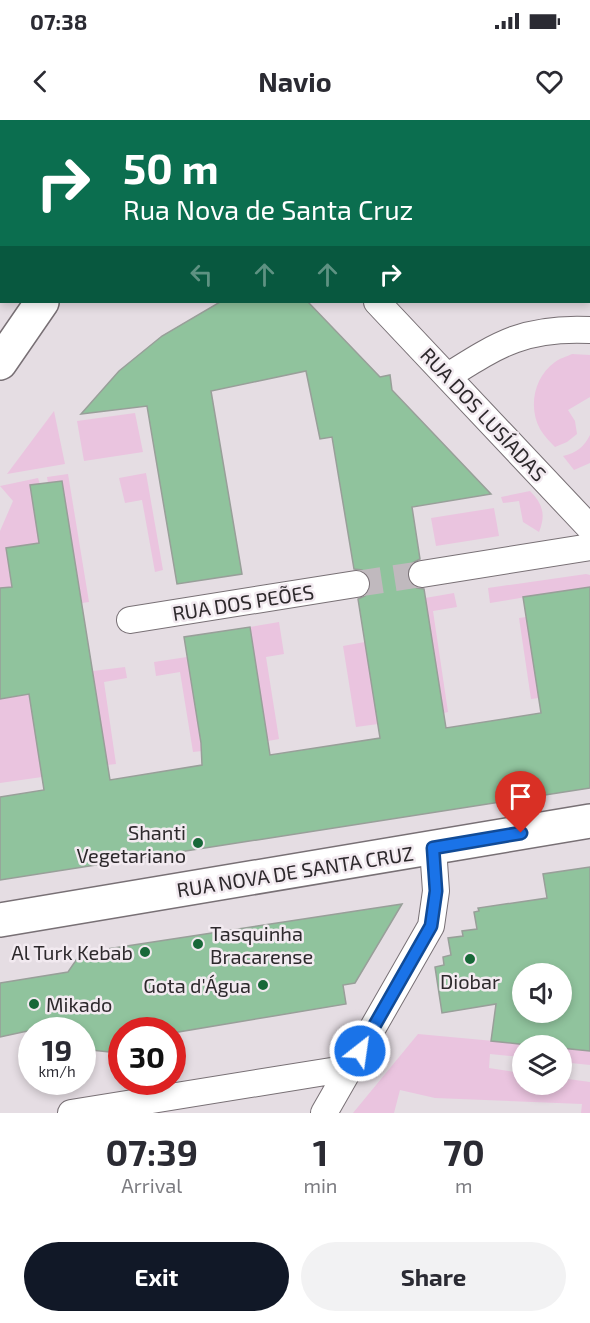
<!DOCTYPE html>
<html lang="en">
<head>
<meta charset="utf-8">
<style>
	:root { --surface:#fff; --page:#f2f2f3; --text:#2b2b33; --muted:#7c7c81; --accent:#111827 }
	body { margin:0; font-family:"Exo 2",sans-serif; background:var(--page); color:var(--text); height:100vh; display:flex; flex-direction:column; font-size:22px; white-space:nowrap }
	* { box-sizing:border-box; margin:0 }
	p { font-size:20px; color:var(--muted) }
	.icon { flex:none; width:33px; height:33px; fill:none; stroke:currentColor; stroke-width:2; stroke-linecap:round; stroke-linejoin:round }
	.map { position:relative; height:993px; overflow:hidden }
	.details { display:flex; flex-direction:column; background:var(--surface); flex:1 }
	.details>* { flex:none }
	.top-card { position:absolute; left:0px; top:0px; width:591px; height:183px; box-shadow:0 3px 9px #0003; background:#0b6e4f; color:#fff; overflow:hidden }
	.tools { position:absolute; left:512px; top:843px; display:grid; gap:12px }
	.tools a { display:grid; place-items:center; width:60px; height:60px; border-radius:50%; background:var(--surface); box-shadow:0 3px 9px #0003; font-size:30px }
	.speed { position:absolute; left:18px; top:897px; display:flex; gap:12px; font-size:30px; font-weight:700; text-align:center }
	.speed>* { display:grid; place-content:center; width:78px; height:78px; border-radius:50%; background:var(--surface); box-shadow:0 3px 9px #0003; line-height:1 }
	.speed small { font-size:15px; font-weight:400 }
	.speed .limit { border:9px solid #d22; background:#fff; color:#111 }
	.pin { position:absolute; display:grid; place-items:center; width:51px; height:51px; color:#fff; margin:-62px -26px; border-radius:50% 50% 50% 0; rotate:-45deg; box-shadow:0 0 6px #0007 }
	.pin .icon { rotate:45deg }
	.me { position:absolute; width:66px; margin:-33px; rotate:30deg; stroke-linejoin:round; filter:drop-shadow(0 0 4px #0008) }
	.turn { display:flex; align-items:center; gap:21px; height:126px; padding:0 24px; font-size:27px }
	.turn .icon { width:78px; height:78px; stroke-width:2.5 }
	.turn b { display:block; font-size:42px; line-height:51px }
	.lanes { display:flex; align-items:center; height:57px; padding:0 24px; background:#0003; justify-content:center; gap:30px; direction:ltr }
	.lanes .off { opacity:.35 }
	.eta { display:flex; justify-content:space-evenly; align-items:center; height:102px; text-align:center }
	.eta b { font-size:36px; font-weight:700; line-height:42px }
	.cta { display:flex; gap:12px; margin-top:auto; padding:12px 24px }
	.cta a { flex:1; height:69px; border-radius:36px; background:var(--accent); color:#fff; font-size:24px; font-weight:700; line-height:69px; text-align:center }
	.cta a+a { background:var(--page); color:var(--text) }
	.status { display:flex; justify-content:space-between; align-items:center; height:42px; padding:0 30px; background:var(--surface); direction:ltr }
	.status svg { height:16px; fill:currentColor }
	header { display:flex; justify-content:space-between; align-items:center; height:78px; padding:0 24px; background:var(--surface); font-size:27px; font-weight:700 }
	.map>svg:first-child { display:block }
</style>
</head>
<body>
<div class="status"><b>07:38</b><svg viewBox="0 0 49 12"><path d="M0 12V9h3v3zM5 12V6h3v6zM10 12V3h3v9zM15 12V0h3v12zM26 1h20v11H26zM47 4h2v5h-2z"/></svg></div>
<header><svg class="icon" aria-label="back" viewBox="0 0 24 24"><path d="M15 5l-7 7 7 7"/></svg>Navio<svg class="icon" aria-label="heart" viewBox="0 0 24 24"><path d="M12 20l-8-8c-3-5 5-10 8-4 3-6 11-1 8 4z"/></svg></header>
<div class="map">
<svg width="590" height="993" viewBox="0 0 590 993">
	<rect width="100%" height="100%" fill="#e5dde3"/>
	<path fill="#eac4df" d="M572,234l18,1v42l-22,13 7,11 2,13 -10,8 -12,5c-5,-5 -11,-11 -15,-18 -12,-22 -6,-52 15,-67 5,-4 11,-5 17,-8z
		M54,291l11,53 -58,10z
		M135,293l8,39 -59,9 -7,-40z
		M590,315v28l-16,7 -11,-14c13,-3 21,-9 27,-21z
		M146,353l17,97 -8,2 -13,-72 -17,3 -6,-25z
		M68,354l21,128 -7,1 -20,-121 -14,1 -1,-6z
		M38,358l2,6 -10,2 9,57 -33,5 6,42 -12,17v-76l13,-30 -13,-15z
		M530,371c13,13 16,24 9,41l-16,-10 -4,-21 -16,2 -2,-6z
		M494,388l5,28 -63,10 -5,-28z
		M586,454l4,1v20l-2,-8 -98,16 -2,-15z
		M454,473l3,14 -24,4 15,101 -4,1 -19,-115z
		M526,497l13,81 -8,1 -12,-81z
		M279,502l5,32 -18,3 13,82 -11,2 -18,-114z
		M19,509l23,148 -42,6v-151z
		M365,522l13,82 -22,3 -13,-81z
		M187,537l15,94 -9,1 -13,-80 -24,4 -2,-14z
		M125,547l2,11 -23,4 12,82 -9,1 -14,-94z
		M418,914l119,11 -15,1v11l-32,-3 -1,14 33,5v11h39v-6l29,4v31h-9l1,-9 -147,-6 -35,-8 -6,23h-41z
		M561,928l29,3v14l-29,-3z"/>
	<path fill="#90c39d" stroke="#989f99" stroke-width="1.5" fill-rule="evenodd" d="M220,182h88l72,75 10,-2 2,15 99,104 -79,13 8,52 -8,4 -4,6 -1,7 4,8 6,4 7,1 22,139 95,-15 -18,-116 67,-10v201l-590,92v-83l44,-7 -15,-96 -29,5v-111l12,-1 -6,-39 33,-5 -9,-58 32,-4 48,299 92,-15 -1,-22 -17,-106 66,-10 20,128 110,-17 -22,-139 7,-3 5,-6 1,-9 -4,-7 -5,-4 -8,-1 -22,-132 -12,2 -14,-68 -95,20 31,183 -65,10 -30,-178 -66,8 38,-43 43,-35z
		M590,747v184l-29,-3v-2h-24l-46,-5 5,-37 -54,9 -7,-46 9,-2 -1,-8 8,-2 -3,-17 15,-2 -1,-5 15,-2 -3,-17 5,-1 -1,-3 69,-10 -4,-24zM522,854h39v38h-39z
		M402,784l-47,79 -12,2 3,19 -174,29v-3h-50v12l-11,1 -2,9 -27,-3v-19h-50l-32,7v-54l68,-11 13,-19z"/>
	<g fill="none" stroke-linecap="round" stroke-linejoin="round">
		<path stroke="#c0b9be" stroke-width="26" stroke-dasharray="26 13" stroke-linecap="butt" d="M356,464l66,-10"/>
		<defs>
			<path id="street" d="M377,182l213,226
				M448,256c52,-33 78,-49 142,-46
				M422,454l168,-27
				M130,500l226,-36
				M71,993l279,-45
				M324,993l107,-187 5,-35 -3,-43"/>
			<path id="secondary" d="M224,2v-2
				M0,84l2,1
				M0,243l42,-61
				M0,800l590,-99"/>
			<path id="primary" d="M320,0l24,2"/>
		</defs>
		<use href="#street" stroke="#787075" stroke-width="28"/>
		<use href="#secondary" stroke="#787075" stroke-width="36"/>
		<use href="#primary" stroke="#bcbbbb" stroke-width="36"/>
		<use href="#street" stroke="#fff" stroke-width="26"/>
		<use href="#secondary" stroke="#fff" stroke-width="33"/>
		<use href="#primary" stroke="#fdbfef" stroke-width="33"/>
	</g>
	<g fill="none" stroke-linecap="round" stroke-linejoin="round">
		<defs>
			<path id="route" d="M360,931l71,-125 5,-35 -3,-43 88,-15"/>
		</defs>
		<use href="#route" stroke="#114b97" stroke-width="15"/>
		<use href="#route" stroke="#1a73e8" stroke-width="10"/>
	</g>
	<g fill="#186838" stroke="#f2eaf0" stroke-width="2">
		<circle cx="198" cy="723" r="6"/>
		<circle cx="198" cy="824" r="6"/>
		<circle cx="145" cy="832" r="6"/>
		<circle cx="470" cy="839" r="6"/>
		<circle cx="263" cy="865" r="6"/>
		<circle cx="34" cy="884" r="6"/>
	</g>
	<g text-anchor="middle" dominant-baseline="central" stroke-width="5" stroke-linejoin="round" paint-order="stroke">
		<g font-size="20" fill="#2d292c" stroke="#f2eaf0">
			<text transform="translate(484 294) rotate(47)">RUA DOS LUSÍADAS</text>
			<text transform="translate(243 482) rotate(-9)">RUA DOS PEÕES</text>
			<text transform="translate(295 751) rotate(-9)">RUA NOVA DE SANTA CRUZ</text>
		</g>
		<g font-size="20" fill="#2d292c" stroke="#f2eaf0" text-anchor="end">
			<text x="186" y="712">Shanti<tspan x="186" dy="23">Vegetariano</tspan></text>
			<text x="210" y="813" text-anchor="start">Tasquinha<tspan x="210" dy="23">Bracarense</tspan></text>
			<text x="133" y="832">Al Turk Kebab</text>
			<text x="470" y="861" text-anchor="middle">Diobar</text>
			<text x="251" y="865">Gota d'Água</text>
			<text x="46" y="884" text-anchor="start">Mikado</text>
		</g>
	</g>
</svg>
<div class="tools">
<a><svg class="icon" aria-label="sound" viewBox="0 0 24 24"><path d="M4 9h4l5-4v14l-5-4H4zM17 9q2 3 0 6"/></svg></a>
<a><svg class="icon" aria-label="layers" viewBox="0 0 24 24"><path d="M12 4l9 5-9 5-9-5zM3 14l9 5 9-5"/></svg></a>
</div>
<div class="speed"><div>19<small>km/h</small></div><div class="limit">30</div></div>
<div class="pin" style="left:521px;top:713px;background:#d93025"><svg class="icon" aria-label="arrive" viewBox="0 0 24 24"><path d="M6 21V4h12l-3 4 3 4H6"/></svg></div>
<svg class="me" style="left:360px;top:931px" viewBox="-20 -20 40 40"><circle r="17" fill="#1a73e8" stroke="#fff" stroke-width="3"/><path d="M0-11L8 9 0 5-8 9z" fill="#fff"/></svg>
<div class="top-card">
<div class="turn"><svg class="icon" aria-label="right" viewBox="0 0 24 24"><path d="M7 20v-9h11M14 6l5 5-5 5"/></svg><div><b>50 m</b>Rua Nova de Santa Cruz</div></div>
<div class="lanes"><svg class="icon off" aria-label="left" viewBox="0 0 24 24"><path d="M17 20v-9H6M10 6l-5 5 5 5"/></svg><svg class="icon off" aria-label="ahead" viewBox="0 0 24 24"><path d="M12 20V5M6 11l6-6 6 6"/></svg><svg class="icon off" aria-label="ahead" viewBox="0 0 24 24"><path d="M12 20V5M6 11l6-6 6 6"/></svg><svg class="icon" aria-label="right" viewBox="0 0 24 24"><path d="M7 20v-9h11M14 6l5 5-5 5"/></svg></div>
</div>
</div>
<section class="details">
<div class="eta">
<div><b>07:39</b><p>Arrival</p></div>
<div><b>1</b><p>min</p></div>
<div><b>70</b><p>m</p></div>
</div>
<div class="cta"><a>Exit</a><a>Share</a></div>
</section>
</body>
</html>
